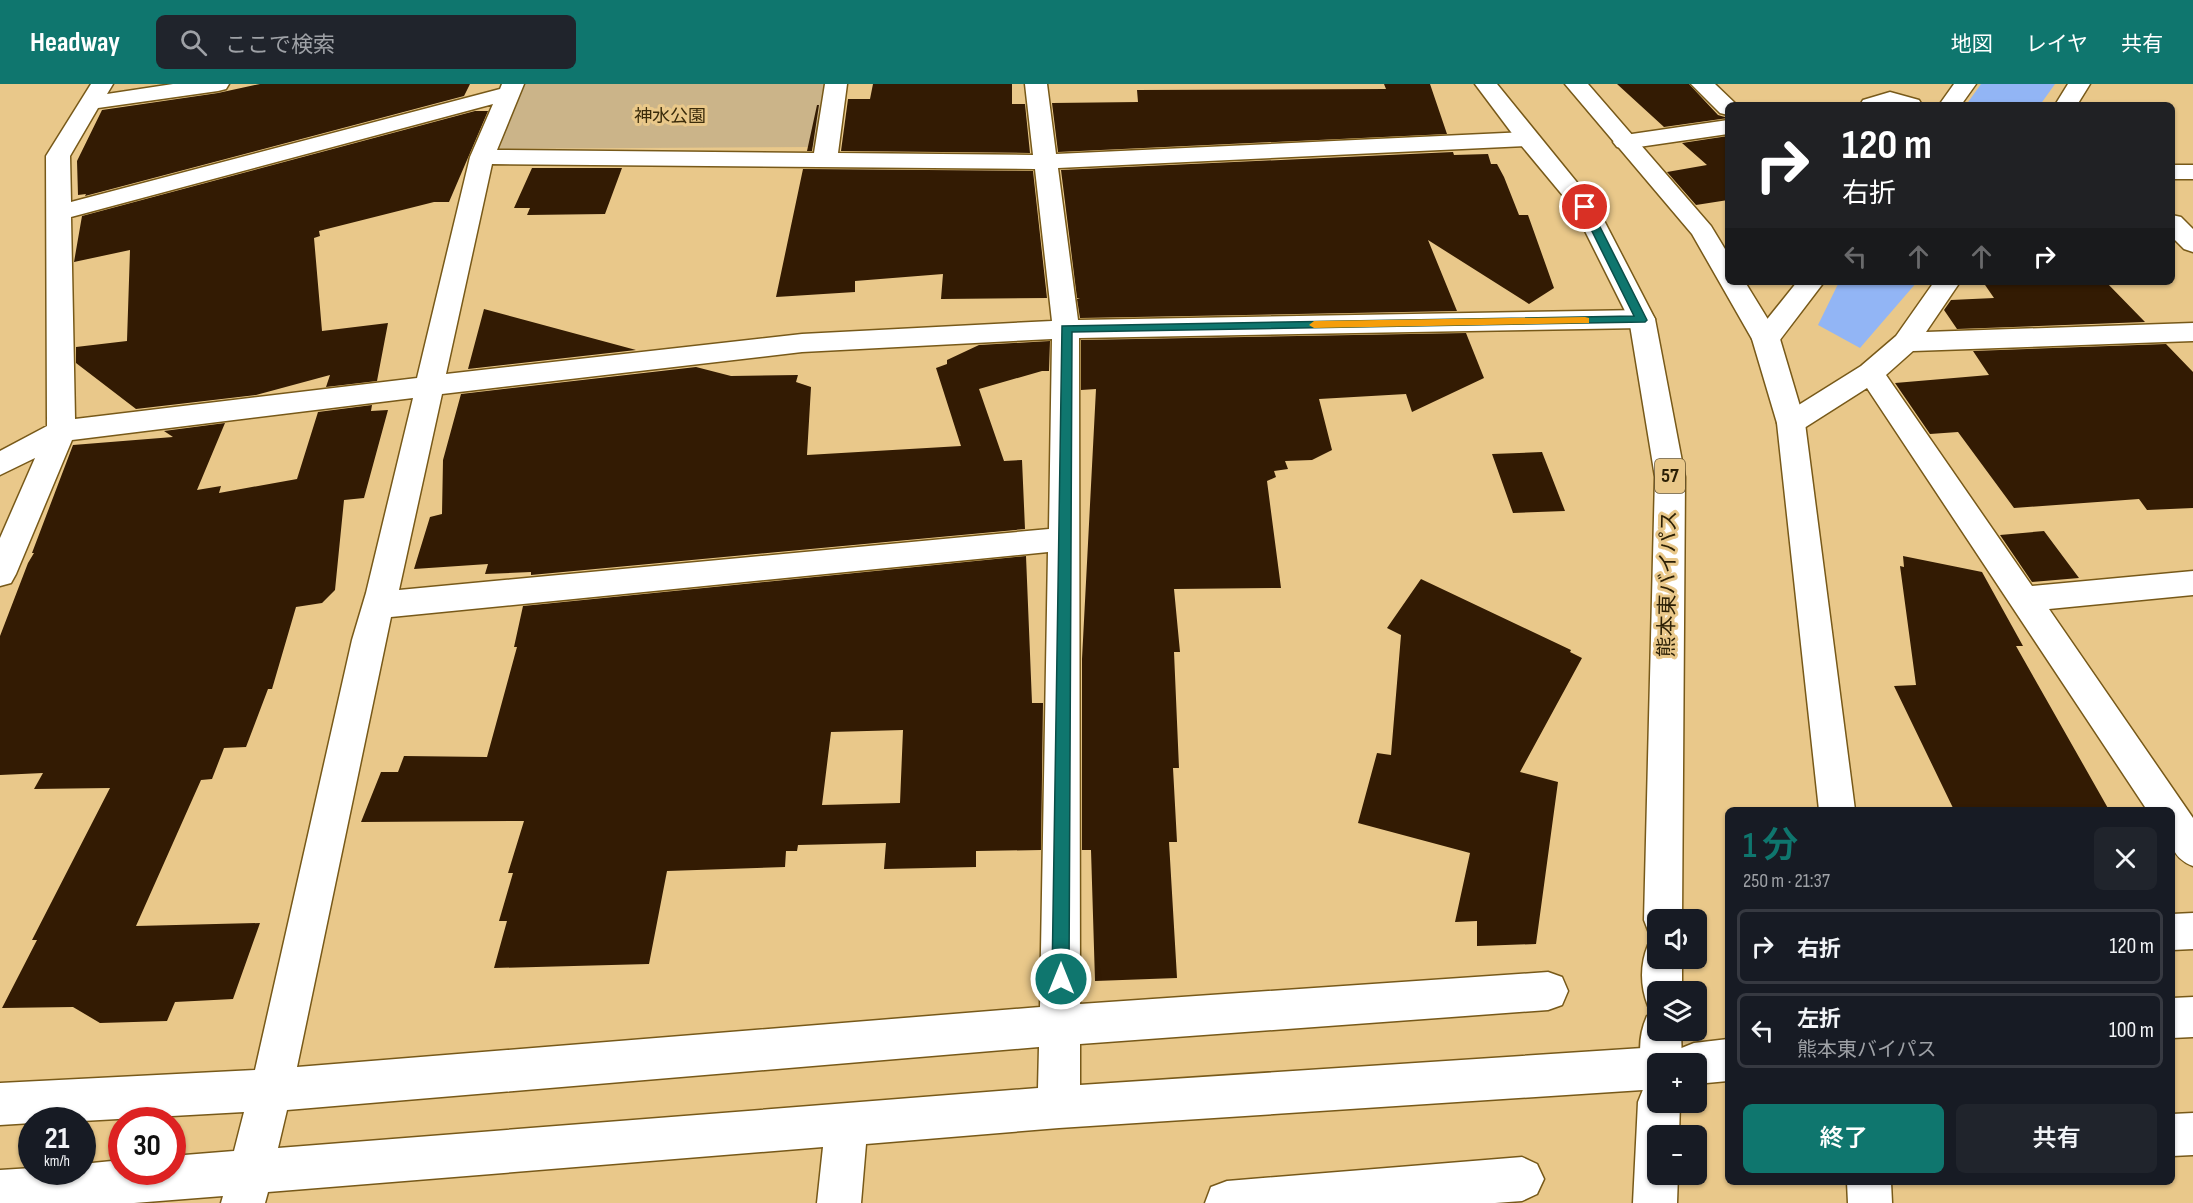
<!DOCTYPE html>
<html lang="ja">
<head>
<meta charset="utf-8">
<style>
	:root { --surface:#171b24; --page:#20242c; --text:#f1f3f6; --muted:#9ea1a6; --line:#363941; --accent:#0f766e }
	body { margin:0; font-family:"Sofia Sans Condensed","Noto Sans JP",sans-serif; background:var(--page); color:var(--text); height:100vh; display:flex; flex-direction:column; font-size:22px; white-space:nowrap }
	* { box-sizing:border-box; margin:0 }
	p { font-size:20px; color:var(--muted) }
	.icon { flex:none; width:33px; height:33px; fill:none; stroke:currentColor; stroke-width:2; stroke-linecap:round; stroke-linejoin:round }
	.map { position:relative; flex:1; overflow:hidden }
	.details { position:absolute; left:1725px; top:723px; width:450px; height:378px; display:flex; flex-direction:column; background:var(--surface); border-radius:9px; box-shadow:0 2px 4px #0004 }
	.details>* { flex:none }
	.hud { position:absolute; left:1725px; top:18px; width:450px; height:183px; border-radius:9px; box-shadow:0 2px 4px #0004; background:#202124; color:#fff; overflow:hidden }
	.tools { position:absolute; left:1647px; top:825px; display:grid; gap:12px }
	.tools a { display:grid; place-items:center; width:60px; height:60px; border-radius:9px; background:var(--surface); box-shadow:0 2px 4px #0004; font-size:30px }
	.speed { position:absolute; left:18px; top:1023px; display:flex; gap:12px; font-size:30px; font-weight:700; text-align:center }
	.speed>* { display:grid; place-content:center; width:78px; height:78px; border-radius:50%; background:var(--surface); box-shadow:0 2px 4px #0004; line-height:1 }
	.speed small { font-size:15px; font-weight:400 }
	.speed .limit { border:9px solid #d22; background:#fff; color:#111 }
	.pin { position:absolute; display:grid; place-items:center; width:51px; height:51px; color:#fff; margin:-26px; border:3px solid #fff; border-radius:50%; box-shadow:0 2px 6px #0007 }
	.me { position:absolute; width:66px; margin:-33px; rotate:0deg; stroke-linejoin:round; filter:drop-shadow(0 0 4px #0008) }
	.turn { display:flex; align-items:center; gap:21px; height:126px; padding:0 18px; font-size:27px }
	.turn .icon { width:78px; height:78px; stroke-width:2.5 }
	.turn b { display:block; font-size:42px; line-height:51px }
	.lanes { display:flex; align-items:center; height:57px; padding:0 18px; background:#0003; justify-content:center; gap:30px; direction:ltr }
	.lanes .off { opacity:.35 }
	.round { display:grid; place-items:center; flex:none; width:63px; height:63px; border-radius:9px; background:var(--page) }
	.overview { display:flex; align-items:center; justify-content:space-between; height:102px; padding:0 18px }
	h1 { font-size:36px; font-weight:600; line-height:45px; color:var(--accent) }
	.cta { display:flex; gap:12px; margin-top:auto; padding:12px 18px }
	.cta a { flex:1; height:69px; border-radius:9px; background:var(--accent); color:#fff; font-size:24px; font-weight:600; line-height:69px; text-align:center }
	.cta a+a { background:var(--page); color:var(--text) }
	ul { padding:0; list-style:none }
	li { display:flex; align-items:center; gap:18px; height:75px; margin:0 12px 9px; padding:0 6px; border:3px solid var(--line); border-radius:9px }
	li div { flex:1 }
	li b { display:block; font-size:22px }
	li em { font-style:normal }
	header { display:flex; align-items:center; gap:36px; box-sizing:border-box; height:84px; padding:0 30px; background:var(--accent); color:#fff }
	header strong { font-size:28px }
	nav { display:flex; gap:33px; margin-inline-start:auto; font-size:21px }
	.search { width:420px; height:54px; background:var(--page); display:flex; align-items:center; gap:15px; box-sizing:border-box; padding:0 21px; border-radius:9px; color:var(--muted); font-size:22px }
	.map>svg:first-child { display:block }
</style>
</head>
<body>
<header>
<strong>Headway</strong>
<div class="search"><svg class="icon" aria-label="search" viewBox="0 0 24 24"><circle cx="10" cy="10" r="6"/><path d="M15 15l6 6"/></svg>ここで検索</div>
<nav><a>地図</a><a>レイヤ</a><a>共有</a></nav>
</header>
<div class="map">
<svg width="2193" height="1119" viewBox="0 0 2193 1119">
	<rect width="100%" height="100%" fill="#e9c88a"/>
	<path fill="#cbb489" d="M519,0h305l-7,63 -332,2z"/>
	<path fill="#92b5f5" d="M1981,0h74l-15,21h-74z
		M1839,198h78l-57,66 -42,-23z"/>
	<path fill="#331b03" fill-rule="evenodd" d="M260,0h210l-6,12 -379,100 1,-2 -8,1 -1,-34 25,-51 116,-17z
		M873,0h139v20h13l5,49 -189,-2 7,-52h22z
		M1384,0h46l17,50 -389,18 -6,-49 86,-1 -1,-12 249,-1z
		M1617,0h72l29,31 10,3 -64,9z
		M817,21h2l-7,46h-5z
		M475,27h13l-39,91h-15l-115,29 1,5 -6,2 8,93 66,-8 -11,58 -51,6 4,-12 -74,20 -120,14 -60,-46v-16l51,-6 3,-91 -56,12 8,-46z
		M1728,52v64l-32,5 -29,-33 40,-7 -25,-22z
		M1453,68l1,3 34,-1 3,10h6l7,13 15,38h9l26,73 -25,16 -101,-64 29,71 -377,7 -3,-19 3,-1h-3l-16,-128z
		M532,84h90l-17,46 -78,1 3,-7h-16z
		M803,85l230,2 14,127 -106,1 2,-25 -88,7v11l-79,5z
		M1983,198h123l39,40 -188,7 -13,-19 7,-10 43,-2z
		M484,225l152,41 -168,19z
		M1466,249l18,45 -72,34 -6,-18 -87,5 13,51 -20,10 -27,1 3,8 -14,2 2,6 -9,4 14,107 -107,1 6,63h-6l5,116h-6l4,74h-8l8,136 -82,3 -4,-131h-9v-191l14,-270 -15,1v-50z
		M1050,257l-1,30h-7l-63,18 25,72 18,-1 3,69 -494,46v-3l-46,2 3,-10 -74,5 16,-52 12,-3 1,-54 18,-66 235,-27 35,9 67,-1 -2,7 15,5 -4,68 154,-9 -25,-78 11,-4v-4l32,-15z
		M2166,260l27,28v136l-46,2 -8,-11 -125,9 -56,-76 -28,2 -35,-51 94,-8 -16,-24z
		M372,321l-1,6 17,-1 -24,88 -20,2 -9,90 -13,13 -26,4 -24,82h-4l-22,58 -22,1 -12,31 -11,1 -65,146 124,-3 -27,76 -58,3 -8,19 -67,2 -27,-16 -71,1 35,-68h-5l78,-152 -76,1 9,-16 -43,2v-139l28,-73 6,-10h-2l41,-108 100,-8 -9,-6 61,-8 -28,67 24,-4 -2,7 78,-14 21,-67z
		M1542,368l23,59 -52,2 -21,-59z
		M2044,447l35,47 -47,4 -32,-47z
		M1026,472l6,147h11l-2,147 -65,1v16l-92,2 2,-26 -88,2 -1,6h-11l-1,16 -118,4 -18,93 -155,4 13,-47h-8l14,-48h-5l16,-52 -163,1 20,-50h17l6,-16 83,1 30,-110h-3l9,-41zM903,646l-3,73 -78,2 9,-73z
		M1903,472l79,16 41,74h-7l93,164h-155l-60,-124 22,-1 -16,-119 4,1z
		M1421,495l150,71 -1,2 12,6 -62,114 38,10 -22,162 -59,2v-25l-22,1 15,-69 -112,-30 19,-70 14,2 10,-120 -14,-7z"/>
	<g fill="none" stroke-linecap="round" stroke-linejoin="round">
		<defs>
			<path id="minor" d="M91,0h22l-6,10 66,-10h56l-3,5 -8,2 -120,17 -28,48 1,46 429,-113 2,-5h22l-27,66 317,3 11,-69h22l-9,69 195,2 -8,-71h22l9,70 472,-22 8,2 4,5 -4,5 -8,2 -470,22 20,152 564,-10 9,3 4,6 -4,6 -9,3 -563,10 1,666 468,-32 14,5 6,14 -6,14 -14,5 -468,34v41l578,-38 15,6 2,7 4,-11 15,-6 34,-4v42l-32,3v-20h-38v25l-599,39 -193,16 -5,59h-44l6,-56 -555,45 -3,11h-44l2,-7 -89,7h-134v-33l32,-2v4h50v-8l40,-4v12h50v-16l62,-5 10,-39 -162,9 -50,-1v3l-32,2v-42l255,-13 97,-430 14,-47 47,-195 -341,42 -56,134 -5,9 -11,3v-48l35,-80 -35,17v-24l47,-25 -1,-270zM493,20l-23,53 -53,221 -342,41 -4,-202zM492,80l543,5 17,152 -250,13 -356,40zM1052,255l-3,190 -650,61 43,-196 360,-42zM1048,468l-8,455 -743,60 94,-450zM1039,963l-1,41 -760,60 9,-38z
				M1691,0h24l22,21h-9v10l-8,-2z
				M1954,0h22l-15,21h-22z
				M2068,0h22l-13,21h-22z
				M1890,8l29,8 3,5h-62l3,-5z
				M1728,36v14l-103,15 -8,-2 -4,-5 4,-5 8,-2z
				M2172,81h21v14h-21z
				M2172,131l9,2 12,12v23l-9,-3 -12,-12z
				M1797,198h27l-48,63 -10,3 -10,-3 -4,-6 4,-6z
				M1934,198h26l-34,50 267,-9v18l-280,10 -27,24 146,211 161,-15v24l-144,14 144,209v48c-28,-11 -21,-31 -21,-56h-25l-280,-422 -66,42 -10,3 -10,-3 -4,-7 4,-7 80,-50 35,-30z
				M2193,829v36l-21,1v-36z
				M2193,913v40l-21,1v-40z
				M2193,1029v42l-21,1v-42z
				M1522,1073l15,7 7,15 -7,15 -15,7 -27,2h-290l6,-16 16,-6z"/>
			<path id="highway" d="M1475,0h22l100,123 58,112 30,158 -3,443h-24v16l-9,-3 -5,-13 11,-443 -26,-158 -55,-110 -54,-65z
				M1565,0h23l123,142 17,28v28h17l35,57 25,84 50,387h-36l-42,-387 -25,-84 -60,-105z
				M1658,857v17h24v34h-24v18l-10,-4c-8,-20 -8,-42 0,-61z
				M1658,927v19h23l1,34h-24v38h22l-1,34h-21v38h20l-1,29h-44l5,-101 6,-15 12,-5 -10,-3c-8,-21 -8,-43 1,-63z
				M1847,1098h44l1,21h-44z"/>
		</defs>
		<use href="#minor" stroke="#775919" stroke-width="3"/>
		<use href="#highway" stroke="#775919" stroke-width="3"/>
		<use href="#minor" fill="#fff" fill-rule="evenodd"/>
		<use href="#highway" fill="#fff" fill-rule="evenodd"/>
	</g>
	<path fill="#0f766e" stroke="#0a4d48" stroke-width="1.5" d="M1582,120l8,3 57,113 -2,2 -573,10 -3,647 -3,5 -5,3 -6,-3 -3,-5 10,-653 572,-10 -54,-109z"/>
	<path fill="#f59e0b" d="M1585,233l4,1v5l-275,5 -5,-3 5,-4z"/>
	<g text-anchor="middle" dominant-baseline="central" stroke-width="6" stroke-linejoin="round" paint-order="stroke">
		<g font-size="18" fill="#3b2c0b" stroke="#e9c88a">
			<text x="670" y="32">神水公園</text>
		</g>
		<rect fill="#e9c88a" stroke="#64522d" stroke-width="1.5" x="1655" y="375" width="30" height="34" rx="4.5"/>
		<g font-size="20" font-weight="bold" fill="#2b1f05">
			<text x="1670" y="392">57</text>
		</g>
		<g font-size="21" fill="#2b1f05" stroke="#e9c88a">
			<text transform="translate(1668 500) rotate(-89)">熊本東バイパス</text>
		</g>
	</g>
</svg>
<div class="tools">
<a><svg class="icon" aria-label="sound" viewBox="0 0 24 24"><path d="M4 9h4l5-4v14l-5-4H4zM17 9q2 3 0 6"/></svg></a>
<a><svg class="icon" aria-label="layers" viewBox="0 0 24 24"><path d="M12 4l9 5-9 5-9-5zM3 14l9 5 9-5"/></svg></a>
<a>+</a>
<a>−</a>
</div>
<div class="speed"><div>21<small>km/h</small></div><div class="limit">30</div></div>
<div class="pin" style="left:1585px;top:123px;background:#d93025"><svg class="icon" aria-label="arrive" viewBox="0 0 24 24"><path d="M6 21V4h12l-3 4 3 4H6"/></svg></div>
<svg class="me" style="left:1061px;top:895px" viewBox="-20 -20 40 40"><circle r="17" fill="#0f766e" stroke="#fff" stroke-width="3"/><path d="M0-11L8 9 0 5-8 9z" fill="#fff"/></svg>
<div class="hud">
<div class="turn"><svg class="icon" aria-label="right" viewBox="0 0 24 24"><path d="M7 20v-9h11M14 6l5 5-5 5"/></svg><div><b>120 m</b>右折</div></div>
<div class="lanes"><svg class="icon off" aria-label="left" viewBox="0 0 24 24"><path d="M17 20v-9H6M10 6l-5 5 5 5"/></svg><svg class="icon off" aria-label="ahead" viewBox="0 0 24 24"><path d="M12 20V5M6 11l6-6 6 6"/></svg><svg class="icon off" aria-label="ahead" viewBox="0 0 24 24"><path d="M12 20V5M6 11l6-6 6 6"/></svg><svg class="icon" aria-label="right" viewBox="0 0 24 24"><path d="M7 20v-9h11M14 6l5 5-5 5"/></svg></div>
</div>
<section class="details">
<div class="overview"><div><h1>1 分</h1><p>250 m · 21:37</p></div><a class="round"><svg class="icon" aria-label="close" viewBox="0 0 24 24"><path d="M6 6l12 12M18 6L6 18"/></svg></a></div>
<ul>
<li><svg class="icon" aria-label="right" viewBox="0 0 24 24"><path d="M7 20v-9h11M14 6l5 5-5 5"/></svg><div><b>右折</b></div><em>120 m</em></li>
<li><svg class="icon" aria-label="left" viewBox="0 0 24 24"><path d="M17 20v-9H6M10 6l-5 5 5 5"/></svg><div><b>左折</b><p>熊本東バイパス</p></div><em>100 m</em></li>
</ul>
<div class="cta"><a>終了</a><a>共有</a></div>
</section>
</div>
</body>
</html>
